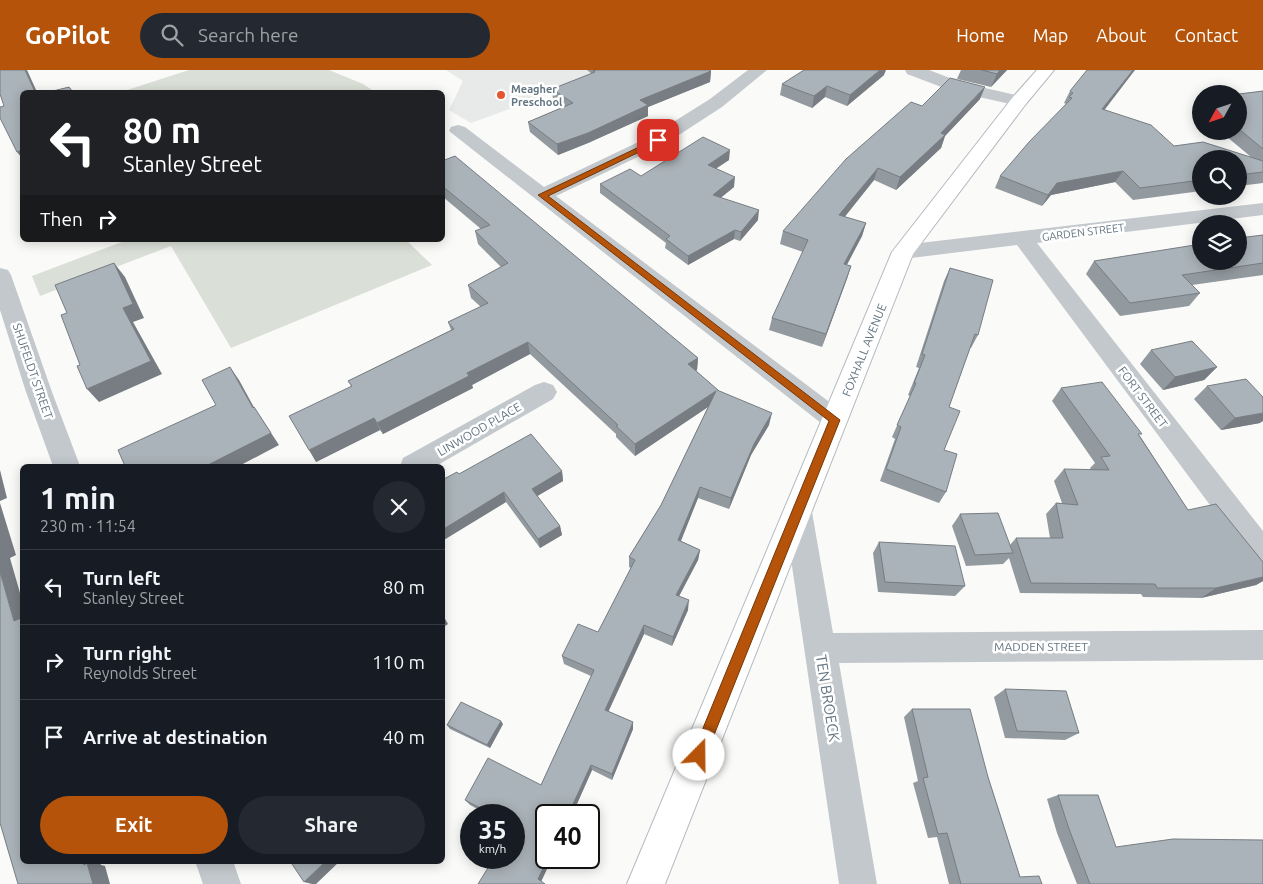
<!DOCTYPE html>
<html lang="en">
<head>
<meta charset="utf-8">
<style>
	:root { --surface:#171b24; --page:#242831; --text:#f1f3f6; --muted:#9ea1a6; --line:#363941; --accent:#b45309 }
	body { margin:0; font-family:Ubuntu,sans-serif; background:var(--page); color:var(--text); height:100vh; display:flex; flex-direction:column; font-size:19px; white-space:nowrap }
	* { box-sizing:border-box; margin:0 }
	p { font-size:16px; color:var(--muted) }
	.icon { flex:none; width:28px; height:28px; fill:none; stroke:currentColor; stroke-width:2; stroke-linecap:round; stroke-linejoin:round }
	.map { position:relative; flex:1; overflow:hidden }
	.drawer { position:absolute; left:20px; top:394px; width:425px; height:400px; display:flex; flex-direction:column; background:var(--surface); border-radius:8px; box-shadow:0 2px 12px #0003 }
	.drawer>* { flex:none }
	.guide { position:absolute; left:20px; top:20px; width:425px; height:152px; border-radius:8px; box-shadow:0 2px 12px #0003; background:#202124; color:#fff; overflow:hidden }
	.needle { width:32px; rotate:230deg }
	.controls { position:absolute; left:1192px; top:15px; display:grid; gap:10px }
	.controls a { display:grid; place-items:center; width:55px; height:55px; border-radius:50%; background:var(--surface); box-shadow:0 2px 12px #0003; font-size:25px }
	.speed { position:absolute; left:460px; top:734px; display:flex; gap:10px; font-size:25px; font-weight:700; text-align:center }
	.speed>* { display:grid; place-content:center; width:65px; height:65px; border-radius:50%; background:var(--surface); box-shadow:0 2px 12px #0003; line-height:1 }
	.speed small { font-size:12px; font-weight:400 }
	.speed .limit { border:2px solid #111; border-radius:8px; background:#fff; color:#111 }
	.pin { position:absolute; display:grid; place-items:center; width:42px; height:42px; color:#fff; margin:-21px; border-radius:10px; box-shadow:0 2px 8px #0006 }
	.me { position:absolute; width:55px; margin:-28px; rotate:22deg; stroke-linejoin:round; filter:drop-shadow(0 0 4px #0008) }
	.turn { display:flex; align-items:center; gap:18px; height:105px; padding:0 20px; font-size:22px }
	.turn .icon { width:65px; height:65px; stroke-width:2.5 }
	.turn b { display:block; font-size:35px; line-height:42px }
	.then { display:flex; align-items:center; height:48px; padding:0 20px; background:#0003; gap:10px; font-size:19px }
	.round { display:grid; place-items:center; flex:none; width:52px; height:52px; border-radius:26px; background:var(--page) }
	.head { display:flex; align-items:center; justify-content:space-between; height:85px; padding:0 20px }
	h1 { font-size:30px; font-weight:600; line-height:38px }
	.action { display:flex; gap:10px; margin-top:auto; padding:10px 20px }
	.action a { flex:1; height:58px; border-radius:30px; background:var(--accent); color:#fff; font-size:20px; font-weight:600; line-height:58px; text-align:center }
	.action a+a { background:var(--page); color:var(--text) }
	ul { padding:0; list-style:none }
	li { display:flex; align-items:center; gap:15px; height:75px; padding:0 20px; border-top:1px solid var(--line) }
	li div { flex:1 }
	li b { display:block; font-size:19px }
	li em { font-style:normal }
	header { display:flex; align-items:center; gap:30px; box-sizing:border-box; height:70px; padding:0 25px; background:var(--accent); color:#fff }
	header strong { font-size:24px }
	nav { display:flex; gap:28px; margin-inline-start:auto; font-size:18px }
	.search { width:350px; height:45px; background:var(--page); display:flex; align-items:center; gap:12px; box-sizing:border-box; padding:0 18px; border-radius:28px; color:var(--muted); font-size:19px }
	.map>svg:first-child { display:block }
</style>
</head>
<body>
<header>
<strong>GoPilot</strong>
<div class="search"><svg class="icon" aria-label="search" viewBox="0 0 24 24"><circle cx="10" cy="10" r="6"/><path d="M15 15l6 6"/></svg>Search here</div>
<nav><a>Home</a><a>Map</a><a>About</a><a>Contact</a></nav>
</header>
<div class="map">
<svg width="1263" height="814" viewBox="0 0 1263 814">
	<rect width="100%" height="100%" fill="#fafaf8"/>
	<path fill="#e8e9e9" d="M446,0h169l-144,53 -22,-13 14,-29z"/>
	<path fill="#dadfd7" d="M189,0h140l34,14 12,8h-254z
		M127,170h279l26,25 -201,83 -60,-102 -131,50 -8,-20z"/>
	<g fill="none" stroke-linecap="round" stroke-linejoin="round">
		<defs>
			<path id="secondary" d="M1037,0h17l-29,35 -112,149 -248,630h-38l265,-632 121,-155z"/>
		</defs>
		<use href="#secondary" stroke="#b3babf" stroke-width="2"/>
		<path fill="#c3c8cc" fill-rule="evenodd" d="M748,0h19l-45,37 -57,37 -109,52 288,217 4,7 -4,7 -9,3 -9,-3 -377,-296 2,-4 7,-2 7,2 79,60 107,-51 59,-37z
			M905,0h24l34,13 62,14 3,4 -3,4 -6,1 -67,-15 -45,-17z
			M1263,133v12l-226,28 226,288v36l-10,-4 -236,-318 -114,14 -8,-2 -3,-5 3,-5 8,-2z
			M0,198l8,2 3,5 41,117 28,74h-27l-27,-74 -26,-82z
			M544,312l9,3 4,7 -4,7 -117,67h-36l3,-8 132,-73z
			M798,430l10,3 4,9 21,121 430,-3v30l-424,3 38,221h-38l-55,-372 4,-9z
			M195,791h38l8,23h-38z"/>
		<use href="#secondary" fill="#fff" fill-rule="evenodd"/>
	</g>
	<path fill="#929a9f" d="M587,0h122l2,1 -1,11 -62,25v9l-60,27 -30,12 -28,-23 -2,-10 36,-15 -11,-7 -1,-11 40,-15z
		M961,0h46l-16,17 -34,-8z
		M884,5l-37,31 -22,-9 -13,11 -32,-13 2,-11z
		M1070,21l34,19 70,36 77,11 -31,-26h19v-37l24,-3v92l-24,3v-27h-38v32l-68,9 -18,-18 -64,13 -9,11 -47,-18 5,-12 65,-70 1,-2 -2,-1z
		M980,29l-35,37 -4,12 -45,42 -22,-10 -30,37 22,6 -4,13 -15,29 4,1 -29,81 -53,-17 3,-12 31,-66 -23,-8 3,-13 139,-125z
		M1201,29v16l-7,-6z
		M729,90l-13,8 18,19 -14,11 38,22 -18,21 -6,-2 -46,26 -23,-17 1,-5 -66,-50v-9z
		M442,91l256,197 -1,12 -1,1 22,20 51,34 -18,30 -22,54 -31,-11 -17,43 19,9 -2,10 -19,36 9,14 -16,36 -28,-12 -36,77 25,11v7l-21,51 -20,-10 -20,45h-26v43h6l-11,23 -63,3 36,-26v-43h-25l-19,-10 -5,-5 76,-15 50,-109 -27,-12 -2,-8 36,-24 33,-64 -2,-1v-10l32,-52 47,-98 -73,49 -19,-19v-3l-86,-80 -58,31 1,3 -90,46 -3,-4 -64,32 35,-76 -3,-5 103,-51 -3,-8 33,-15 -10,-9 -3,-13 33,-18 -23,-23 -3,-13 6,-2 -32,-27 -7,-6z
		M1263,165v40l-71,10 8,8 -11,13 -69,10 -34,-42 8,-13z
		M950,198l28,67 -7,13h-1l-21,59 -5,43 2,42 -7,11 -59,-22 15,-42 -3,-2 18,-41 -2,-1 11,-27 -3,-1 28,-86z
		M1151,280l66,17 -13,13 -41,10 -23,-26z
		M1207,316l53,37 -39,7 -27,-31z
		M1061,318l79,48 48,74 75,52v19l-7,4 -55,13 -58,-1 -2,-3 -121,-1 -11,-35 -6,6 -37,2 -14,-40 8,-12 50,31 6,-7h34l-4,-24 10,-11h6l-8,-22 10,-12 27,1 -1,-2 5,-5 -43,-62z
		M562,401l1,10 -26,15 23,30 2,9 -22,13 -34,-46 -64,39v-61l17,-6z
		M879,472l86,44 -10,10 -77,-4 -5,-39z
		M1005,619l74,44 -14,7 -60,-2 -11,-41z
		M912,639l76,68 32,100 22,7h-93l-12,-47 -9,1 -15,-55 5,-2 -14,-64z
		M503,654l-13,24 -40,-19 -3,-4z
		M1058,725l58,52 147,37h-186l-20,-51 -10,-34z"/>
	<path fill="#777d82" d="M25,0h2l10,22h-2z
		M880,0h6l-2,5 -37,31 3,-11z
		M1000,0h7l-16,17 6,-13z
		M1133,0h2l-39,51 6,-12z
		M711,1l-1,11 -62,25v9l-60,27 -30,12 -1,-11 83,-44z
		M827,16l-2,11 -13,11 2,-12z
		M985,17l-5,12 -35,37 -4,12 -45,42 4,-13z
		M22,80v8l-5,-6z
		M730,80l-1,10 -21,14v-9z
		M878,98l-4,12 -38,48 3,-13z
		M1123,101l-8,11 -64,13 -9,11 6,-11 9,-12z
		M735,107l-1,10 -22,18 1,-10z
		M759,140l-1,10 -18,21 1,-9z
		M866,153l-4,13 -22,41 4,-13z
		M735,160l-1,9 -46,26v-9z
		M114,193l11,14 19,41 -11,4 29,52 -63,28 -12,-13 36,-81z
		M851,196l-4,13 -25,68 4,-13z
		M528,272l2,12 -58,31 1,3 -90,46 -6,-11 90,-50z
		M698,288l-1,12 -10,7 1,-13z
		M230,297l9,13 22,40 -8,-12z
		M1217,297l-13,13 -41,10 12,-13z
		M716,321l-2,12 -79,53v-12z
		M254,337l25,38 -40,21h-33z
		M772,343l-3,12 -18,30 -22,54 2,-11 23,-54z
		M1263,343v8l-3,2 -39,7 14,-12z
		M374,348l6,12 -64,32 -7,-12z
		M0,400l7,28 -7,3z
		M562,401l1,10 -29,17 -2,-9z
		M700,417l-2,11 -21,52 1,-10z
		M504,422l2,10 -64,39v-11z
		M0,433l16,52 -6,3 12,42v29l-8,-8 -14,-49z
		M560,456l2,9 -22,13 -2,-9z
		M700,480l-2,10 -23,44 1,-9z
		M1263,507v4l-7,4 -55,13 15,-10z
		M689,530l-1,10 -16,36 1,-9z
		M442,547h2l4,7 -6,4z
		M644,555v9l-38,83 -1,-7z
		M501,651l2,3 -13,24 -3,-3z
		M633,652v7l-21,51v-6z
		M591,695l1,5 -20,45h-4z
		M548,788h4l-11,24 -3,-3z
		M82,791h17l2,4 4,1 5,18h-17z
		M326,791h14l-24,23h-4l-8,-2z"/>
	<path fill="#aab3b9" stroke="#777d82" d="M0,0h25l10,22h-13v58l-5,2 -17,-34v-11l4,-1 -4,-12z
		M596,0h113l2,1 -71,29 8,5 -60,28 -31,11 -29,-22 45,-19 -21,-14 43,-17 -2,-1z
		M804,0h76l-30,25 -23,-9 -13,10 -32,-12z
		M982,0h18l-3,4z
		M1087,0h46l-31,39 49,16 23,21 29,-4 60,19v11l-24,3v-16h-38v21l-61,8 -17,-17 -66,12 -9,12 -48,-19 29,-34 43,-44 -3,-1 4,-4 -3,-2z
		M950,8l35,9 -44,46 4,2 -45,42 -22,-9 -39,47 27,8 -22,41 7,2 -25,68 -54,-16 36,-78 -25,-9 63,-72 65,-57 11,4z
		M69,17l4,5h-24z
		M1263,21v58l-24,-20v-35z
		M703,67l27,13 -22,15 27,12 -22,18 46,15 -18,22 -6,-2 -47,26 -22,-17 4,-3 -70,-52 30,-15 11,7z
		M455,86l243,202 -10,6 30,26h-1l55,23 -18,31 -23,54 -31,-11 -22,53 22,10 -24,45 13,5 -16,37 -29,-12 -39,85 28,12 -21,52 -21,-9 -23,50h-22v43h2l-10,21 7,5h-67l16,-26h20v-43h-21l-28,-15 23,-42 53,27 53,-115 -32,-14 16,-32 20,8 37,-72 -6,-3 32,-52 55,-114 -81,53 -19,-18 2,-1 -90,-83 -61,31 2,3 -92,47 -3,-5 -65,32 -20,-34 63,-30 -4,-5 106,-52 -6,-7 40,-19 -20,-18 40,-22 -33,-32 15,-6 -48,-39v-25z
		M1263,165v28l-81,12 18,18 -70,10 -36,-42 107,-17v17h38v-23z
		M114,193l19,41 -10,4 28,53 -64,28 -10,-23 3,-1 -19,-50 6,-2 -12,-28z
		M950,198l43,12 -15,55 -3,-1 -26,73 11,4 -16,39 13,4 -11,38 -60,-23 15,-42 -4,-2 19,-42h-2l11,-28 -3,-1z
		M1192,271l25,26 -42,10 -24,-27z
		M230,297l23,41 1,-1 17,26 -65,33h-81l-7,-16 98,-45 -14,-25z
		M1246,309l17,18v16l-28,5 -28,-32z
		M1102,312l40,52h-4l50,76 28,-6 47,58v15l-47,11h-59l-2,-4 -124,-1 -15,-45h47l-7,-35 22,2 -14,-36 45,1 -8,-13 9,-1 -49,-68z
		M531,364l31,37 -30,18 28,37 -22,13 -34,-47 -62,38v-50l15,-8 2,2z
		M998,443l15,40 -38,2 -15,-41z
		M879,472l76,4 10,40 -80,-4z
		M0,502l14,49 7,-3 1,11v232h60l2,4 3,-2 6,21h-75l-18,-61z
		M1005,619l61,2 13,42 -62,-2z
		M461,632l40,19 -14,24 -40,-20z
		M912,639h58l18,68 32,100 19,-1 3,8h-81l-14,-51 -9,1 -15,-56 5,-1z
		M1058,725h40l18,52 57,-8 90,1v44h-173l-21,-55z
		M290,791h36l-22,21z"/>
	<path fill="#b45309" stroke="#753606" d="M658,68l3,2 -1,2 -112,54 292,224 -136,340 -5,2 -5,-2 -2,-5 137,-334 -291,-226z"/>
	<circle fill="#e4572e" stroke="#fff" stroke-width="2" cx="501" cy="25" r="5"/>
	<g text-anchor="middle" dominant-baseline="central" stroke-width="5" stroke-linejoin="round" paint-order="stroke">
		<g font-size="11" font-weight="bold" fill="#657683" stroke="#fff" text-anchor="start">
			<text x="511" y="19">Meagher<tspan x="511" dy="13">Preschool</tspan></text>
		</g>
		<g font-size="11" fill="#657683" stroke="#fff">
			<text transform="translate(1083 162) rotate(-7)">GARDEN STREET</text>
		</g>
		<g font-size="12" fill="#657683" stroke="#fff">
			<text transform="translate(864 280) rotate(-68)">FOXHALL AVENUE</text>
			<text transform="translate(33 301) rotate(71)">SHUFELDT STREET</text>
			<text transform="translate(1143 327) rotate(53)">FORT STREET</text>
			<text transform="translate(479 359) rotate(-30)">LINWOOD PLACE</text>
			<text x="1041" y="576">MADDEN STREET</text>
		</g>
		<g font-size="15" fill="#657683" stroke="#fff">
			<text transform="translate(828 628) rotate(81)">TEN BROECK</text>
		</g>
	</g>
</svg>
<div class="controls">
<a><svg class="needle" viewBox="-14 -14 28 28"><path d="M0-13l5 13h-10z" fill="#e53935"/><path d="M0 13l5-13h-10z" fill="#9ea1a6"/></svg></a>
<a><svg class="icon" aria-label="search" viewBox="0 0 24 24"><circle cx="10" cy="10" r="6"/><path d="M15 15l6 6"/></svg></a>
<a><svg class="icon" aria-label="layers" viewBox="0 0 24 24"><path d="M12 4l9 5-9 5-9-5zM3 14l9 5 9-5"/></svg></a>
</div>
<div class="speed"><div>35<small>km/h</small></div><div class="limit">40</div></div>
<div class="pin" style="left:658px;top:70px;background:#d93025"><svg class="icon" aria-label="arrive" viewBox="0 0 24 24"><path d="M6 21V4h12l-3 4 3 4H6"/></svg></div>
<svg class="me" style="left:699px;top:685px" viewBox="-20 -20 40 40"><circle r="19" fill="#fff"/><path d="M0-13L10 11 0 6-10 11z" fill="#b45309"/></svg>
<div class="guide">
<div class="turn"><svg class="icon" aria-label="left" viewBox="0 0 24 24"><path d="M17 20v-9H6M10 6l-5 5 5 5"/></svg><div><b>80 m</b>Stanley Street</div></div>
<div class="then">Then<svg class="icon" aria-label="right" viewBox="0 0 24 24"><path d="M7 20v-9h11M14 6l5 5-5 5"/></svg></div>
</div>
<section class="drawer">
<div class="head"><div><h1>1 min</h1><p>230 m · 11:54</p></div><a class="round"><svg class="icon" aria-label="close" viewBox="0 0 24 24"><path d="M6 6l12 12M18 6L6 18"/></svg></a></div>
<ul>
<li><svg class="icon" aria-label="left" viewBox="0 0 24 24"><path d="M17 20v-9H6M10 6l-5 5 5 5"/></svg><div><b>Turn left</b><p>Stanley Street</p></div><em>80 m</em></li>
<li><svg class="icon" aria-label="right" viewBox="0 0 24 24"><path d="M7 20v-9h11M14 6l5 5-5 5"/></svg><div><b>Turn right</b><p>Reynolds Street</p></div><em>110 m</em></li>
<li><svg class="icon" aria-label="arrive" viewBox="0 0 24 24"><path d="M6 21V4h12l-3 4 3 4H6"/></svg><div><b>Arrive at destination</b></div><em>40 m</em></li>
</ul>
<div class="action"><a>Exit</a><a>Share</a></div>
</section>
</div>
</body>
</html>
